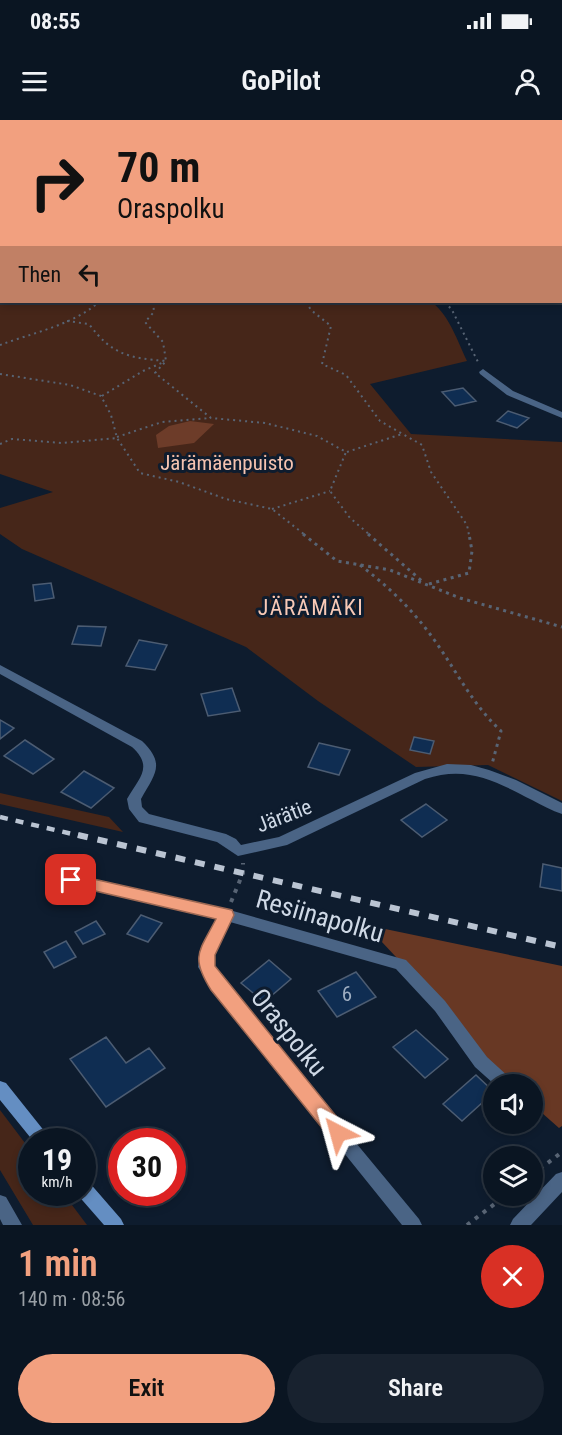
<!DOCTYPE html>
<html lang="en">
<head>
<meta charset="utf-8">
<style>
	:root { --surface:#0a1522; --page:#18222f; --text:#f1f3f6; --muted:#999fa5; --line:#2a3440; --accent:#f2a07f }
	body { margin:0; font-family:"Roboto Condensed",sans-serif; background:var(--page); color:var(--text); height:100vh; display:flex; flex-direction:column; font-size:22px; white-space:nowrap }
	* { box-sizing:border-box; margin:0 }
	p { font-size:20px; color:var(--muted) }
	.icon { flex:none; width:33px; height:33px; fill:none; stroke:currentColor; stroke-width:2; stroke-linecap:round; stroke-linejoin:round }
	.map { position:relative; height:1105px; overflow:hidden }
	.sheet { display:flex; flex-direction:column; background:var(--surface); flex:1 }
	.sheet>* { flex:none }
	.banner { position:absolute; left:0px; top:0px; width:562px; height:183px; box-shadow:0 3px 9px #0003,0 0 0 2px var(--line); background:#f2a07f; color:#111; overflow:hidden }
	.tools { position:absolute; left:483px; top:954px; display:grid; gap:12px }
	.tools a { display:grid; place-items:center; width:60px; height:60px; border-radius:50%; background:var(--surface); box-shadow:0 3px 9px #0003,0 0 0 2px var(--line); font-size:30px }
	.speed { position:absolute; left:18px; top:1008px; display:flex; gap:12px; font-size:30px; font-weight:700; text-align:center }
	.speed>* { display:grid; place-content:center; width:78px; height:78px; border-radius:50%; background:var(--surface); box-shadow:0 3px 9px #0003,0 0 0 2px var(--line); line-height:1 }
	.speed small { font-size:15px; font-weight:400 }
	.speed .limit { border:9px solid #d22; background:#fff; color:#111 }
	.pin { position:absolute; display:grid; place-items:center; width:51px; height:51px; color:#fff; margin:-26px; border-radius:12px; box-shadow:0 3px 9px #0006 }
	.me { position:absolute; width:66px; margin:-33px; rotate:321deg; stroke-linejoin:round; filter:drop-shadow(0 0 4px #0008) }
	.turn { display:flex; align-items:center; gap:21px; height:126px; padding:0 18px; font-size:27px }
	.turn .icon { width:78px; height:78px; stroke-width:2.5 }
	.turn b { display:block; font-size:42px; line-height:51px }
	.then { display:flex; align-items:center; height:57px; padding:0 18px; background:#0003; gap:12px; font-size:22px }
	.round { display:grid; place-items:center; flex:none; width:63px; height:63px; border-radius:32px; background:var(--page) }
	.headline { display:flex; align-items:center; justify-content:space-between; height:102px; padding:0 18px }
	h1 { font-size:36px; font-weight:600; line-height:45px; color:var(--accent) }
	.primary-button { display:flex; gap:12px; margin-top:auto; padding:12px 18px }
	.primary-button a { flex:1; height:69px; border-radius:36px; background:var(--accent); color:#111; font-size:24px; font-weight:600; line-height:69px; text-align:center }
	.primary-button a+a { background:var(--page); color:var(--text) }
	.status { display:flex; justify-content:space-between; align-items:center; height:42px; padding:0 30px; background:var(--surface); direction:ltr }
	.status svg { height:16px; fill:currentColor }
	header { display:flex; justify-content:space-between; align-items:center; height:78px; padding:0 18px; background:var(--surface); font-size:27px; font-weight:600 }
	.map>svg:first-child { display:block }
</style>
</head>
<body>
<div class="status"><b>08:55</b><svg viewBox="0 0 49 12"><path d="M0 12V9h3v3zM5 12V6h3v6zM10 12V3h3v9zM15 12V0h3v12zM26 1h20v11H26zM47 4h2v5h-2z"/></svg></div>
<header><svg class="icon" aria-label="menu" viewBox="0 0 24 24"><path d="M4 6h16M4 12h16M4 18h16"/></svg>GoPilot<svg class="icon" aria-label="person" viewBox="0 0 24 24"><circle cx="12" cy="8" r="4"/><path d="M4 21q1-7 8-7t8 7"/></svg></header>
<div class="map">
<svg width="562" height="1105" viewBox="0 0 562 1105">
	<rect width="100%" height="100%" fill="#0e1c2e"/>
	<path fill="#462619" d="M0,148l2,34h430c18,15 25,38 35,59l-97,23 41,50 151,8v359l-74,-36 -72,2 -98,-66 -72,-54 -224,-98 -22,-15v-26l53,-16 -53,-18z
		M0,673l109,24 14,15 -123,-28z
		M0,990l31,41 1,41 31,1 24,32h-54l-33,-55z"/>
	<path fill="#683824" d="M366,805l196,41v160l-3,2 -26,-23 -1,-21h-27l-25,-19 -69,-92z"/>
	<path fill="#6d3c29" d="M190,301l24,3 -20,19 -36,5 -2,-13 13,-9z"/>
	<path fill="#0f2d52" stroke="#4c5c72" stroke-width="1.5" d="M463,268l13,13 -21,5 -13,-14z
		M508,291l21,7 -12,10 -20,-7z
		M51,463l3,15 -19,3 -2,-16z
		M78,506l28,1 -5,19 -29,-2z
		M139,520l28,5 -12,25 -29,-4z
		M232,568l8,23 -32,5 -7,-22z
		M0,600l14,8 -14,11z
		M414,617l20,4 -4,13 -20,-4z
		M25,620l29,19 -21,15 -29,-18z
		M319,623l31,7 -11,25 -31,-8z
		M84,651l30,17 -23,20 -30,-16z
		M426,684l21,16 -25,17 -21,-17z
		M543,744l19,4v23l-22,-4z
		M141,795l21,8 -14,19 -21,-8z
		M96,801l9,13 -22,10 -8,-12z
		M66,821l10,16 -22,11 -10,-16z
		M269,840l22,19 -27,23 -23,-19z
		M356,852l20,25 -39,20 -19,-26z
		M416,910l32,29 -23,19 -32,-31z
		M106,917l20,26 23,-15 16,20 -59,39 -36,-48z
		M476,955l18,17 -32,29 -19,-17z"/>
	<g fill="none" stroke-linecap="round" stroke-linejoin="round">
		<path stroke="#586474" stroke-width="2" stroke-dasharray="2 4" stroke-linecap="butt" d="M153,182l1,10 -9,10 18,20 3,19 -11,12 56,45 54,5 52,13 29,16 -16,39 20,27 20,17
			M306,182l5,8 20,16 -9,38 24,11 34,46 42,24 9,27 36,53 2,10
			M445,182l7,8 26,52
			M67,201l22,3c23,31 40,34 77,37
			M0,225c32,-12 73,-20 99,-43
			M0,254l70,11 31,11 10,19 6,23 23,35 39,9 47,17 46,10 33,26
			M102,276l41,-25 21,-9
			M117,317l45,-15 49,-4
			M0,324l12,-5 50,4 55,-5
			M347,332l55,-18
			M272,389l58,-18"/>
		<path stroke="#586474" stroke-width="3" stroke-dasharray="3 4.5" stroke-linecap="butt" d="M303,414l34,27 53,9 70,28 102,29
			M368,414l55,48
			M360,445c29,22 54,46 75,76 22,31 38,64 66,90l-9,33
			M429,464l40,-11 3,-22 -3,-17"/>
		<path stroke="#586474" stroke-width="4" stroke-dasharray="4 6" stroke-linecap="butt" d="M231,782l12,-29v-10
			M532,1055l30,-23
			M467,1105l38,-29"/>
		<path fill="#4a6485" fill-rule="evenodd" d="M86,0h8l-10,2z
			M239,0l10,2h-9z
			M349,0h7l2,2h-8z
			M0,30h2v4h-2z
			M561,38h1v4h-1z
			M0,73h2v4h-2z
			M0,100h2v4h-2z
			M483,249l30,22 49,21v6l-55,-23 -27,-21 -1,-2z
			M0,545l142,76c24,23 13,33 -1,58l1,8 7,7 77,20 10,5 5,6 38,-8 136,-64 32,-9 24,1 18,5 27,10 46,23v11c-10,-3 -20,-9 -30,-14 -37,-19 -65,-35 -107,-21l-138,66 -49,11 -21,-14 -78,-20 -10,-13 -2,-10c12,-21 27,-32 5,-52l-132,-73z
			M71,755l155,34 180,51 39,41 42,56 24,22 2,5h-19l-19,-17 -40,-56 -39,-42 -166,-47 -16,33v11l8,15 197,238 3,6h-20l-190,-236 -14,-22 2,-12 17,-36 -151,-35 -2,-4 2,-4z
			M562,1052v20l-31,33h-21l3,-6 43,-45z
			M0,1075l6,2 16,28h-19l-3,-6z"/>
		<path fill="#648ec2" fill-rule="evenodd" d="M0,961l6,2 47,59h-19l-34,-42z
			M82,1059l6,2 33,38 3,6h-20l-28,-32 6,-1z"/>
		<path stroke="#bac4d2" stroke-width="4.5" stroke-dasharray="8 8" stroke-linecap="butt" d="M0,697l85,20"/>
		<path stroke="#bac4d2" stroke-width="6" stroke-dasharray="10 10" stroke-linecap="butt" d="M78,715l484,112"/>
	</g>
	<path fill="#f2a07f" stroke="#9d6853" stroke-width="1.5" d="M71,754l161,36 2,5 -19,40v11l130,161 2,6 -2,6 -7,2 -7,-2 -120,-149c-21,-34 -12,-38 5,-71l-151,-35 -2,-4 2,-5z"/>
	<g text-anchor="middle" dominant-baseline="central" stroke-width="6" stroke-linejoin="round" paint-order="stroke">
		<g font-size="21" fill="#f5c3b0" stroke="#0e1c2e">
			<text x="227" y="343">Järämäenpuisto</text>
		</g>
		<g font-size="21" fill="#cfd9e6" stroke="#0e1c2e">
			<text transform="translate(284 696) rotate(-21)">Järätie</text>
		</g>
		<g font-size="21" fill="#9faec1">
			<text x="347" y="874">6</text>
		</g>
		<g font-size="22" letter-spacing="1.5" fill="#f8c9b6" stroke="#0e1c2e">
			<text x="311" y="487">JÄRÄMÄKI</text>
		</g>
		<g font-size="26" fill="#cfd9e6" stroke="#0e1c2e">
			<text transform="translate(320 796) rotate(16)">Resiinapolku</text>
			<text transform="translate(289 912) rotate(51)">Oraspolku</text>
		</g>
	</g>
</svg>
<div class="tools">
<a><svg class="icon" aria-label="sound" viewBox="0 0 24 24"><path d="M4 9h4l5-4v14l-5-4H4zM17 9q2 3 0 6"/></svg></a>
<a><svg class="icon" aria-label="layers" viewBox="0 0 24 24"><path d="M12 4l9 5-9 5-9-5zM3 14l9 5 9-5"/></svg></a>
</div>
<div class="speed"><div>19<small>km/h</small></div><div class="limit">30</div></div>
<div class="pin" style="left:71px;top:760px;background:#d93025"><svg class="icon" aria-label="arrive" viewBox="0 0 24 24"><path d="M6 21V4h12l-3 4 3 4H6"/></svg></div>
<svg class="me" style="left:338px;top:1013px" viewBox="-20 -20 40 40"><path d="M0-17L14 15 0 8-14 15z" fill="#f2a07f" stroke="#fff" stroke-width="4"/></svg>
<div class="banner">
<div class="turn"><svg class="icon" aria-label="right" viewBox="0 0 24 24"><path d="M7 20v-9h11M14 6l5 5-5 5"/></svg><div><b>70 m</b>Oraspolku</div></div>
<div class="then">Then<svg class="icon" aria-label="left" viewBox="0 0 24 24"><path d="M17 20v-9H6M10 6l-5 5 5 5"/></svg></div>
</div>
</div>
<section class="sheet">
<div class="headline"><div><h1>1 min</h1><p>140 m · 08:56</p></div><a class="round" style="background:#d93025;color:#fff"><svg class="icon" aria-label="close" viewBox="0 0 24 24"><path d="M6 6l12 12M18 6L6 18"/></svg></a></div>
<div class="primary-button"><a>Exit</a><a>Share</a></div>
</section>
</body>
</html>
